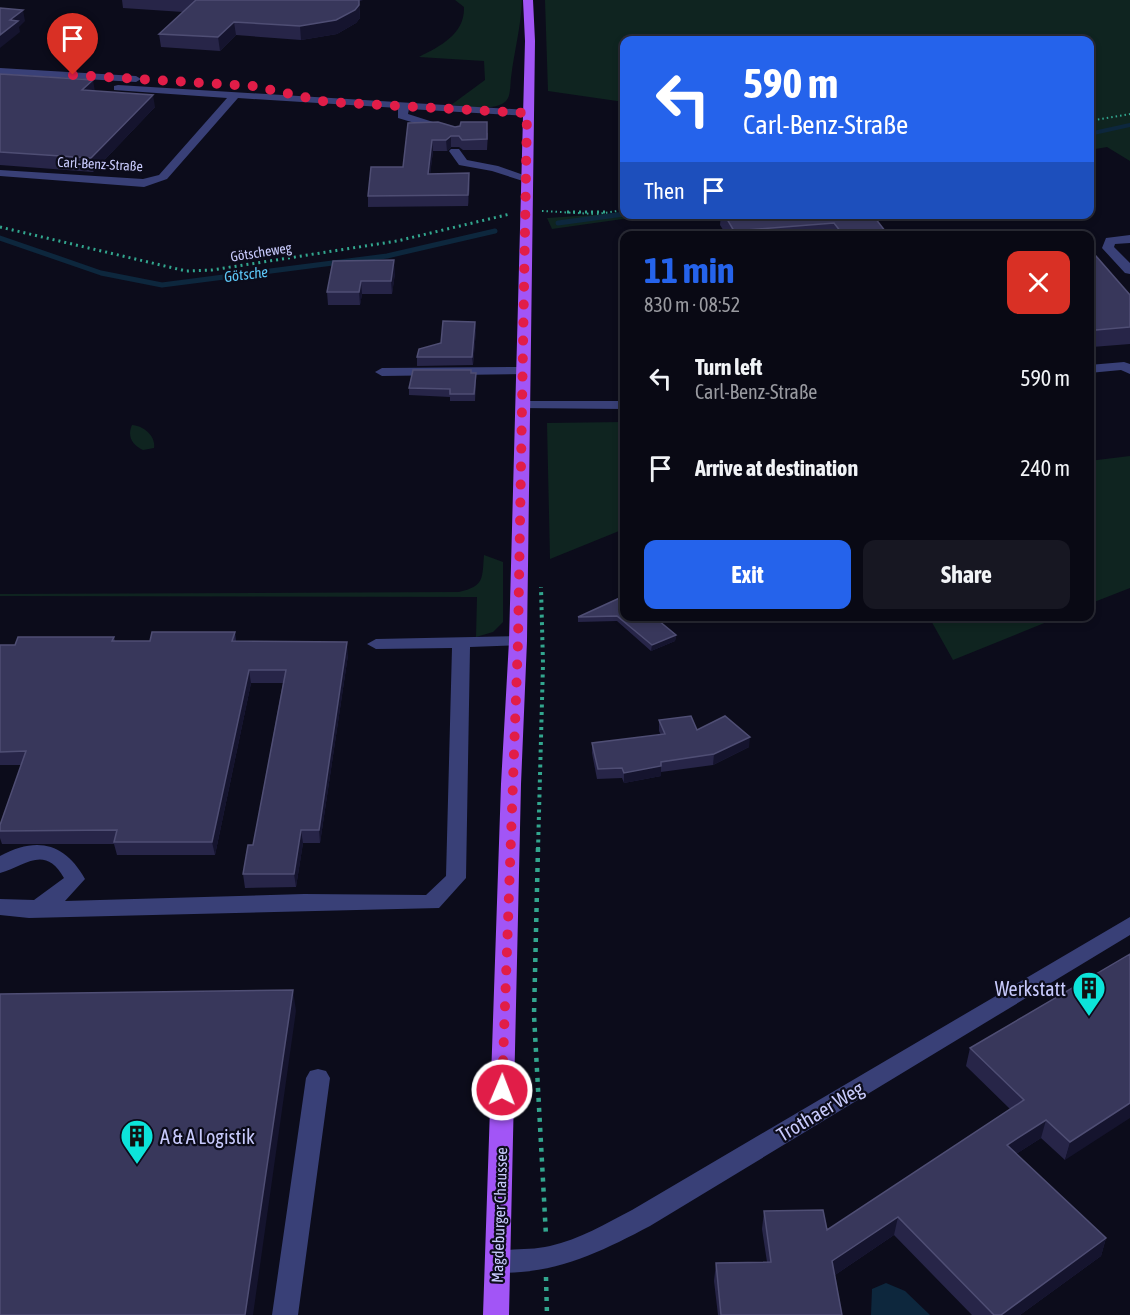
<!DOCTYPE html>
<html lang="en">
<head>
<meta charset="utf-8">
<style>
	:root { --surface:#090914; --page:#171722; --text:#f1f3f6; --muted:#999aa0; --line:#292a34; --accent:#2563eb }
	body { margin:0; font-family:"Asap Condensed",sans-serif; background:var(--page); color:var(--text); height:100vh; display:flex; flex-direction:column; font-size:22px; white-space:nowrap }
	* { box-sizing:border-box; margin:0 }
	p { font-size:20px; color:var(--muted) }
	.icon { flex:none; width:33px; height:33px; fill:none; stroke:currentColor; stroke-width:2; stroke-linecap:round; stroke-linejoin:round }
	.map { position:relative; flex:1; overflow:hidden }
	.sheet { position:absolute; left:620px; top:231px; width:474px; height:390px; display:flex; flex-direction:column; background:var(--surface); border-radius:12px; box-shadow:0 3px 9px #0003,0 0 0 2px var(--line) }
	.sheet>* { flex:none }
	.guide { position:absolute; left:620px; top:36px; width:474px; height:183px; border-radius:12px; box-shadow:0 3px 9px #0003,0 0 0 2px var(--line); background:#2563eb; color:#fff; overflow:hidden }
	.pin { position:absolute; display:grid; place-items:center; width:51px; height:51px; color:#fff; margin:-62px -26px; border-radius:50% 50% 50% 0; rotate:-45deg; box-shadow:0 0 6px #0007 }
	.pin .icon { rotate:45deg }
	.me { position:absolute; width:66px; margin:-33px; rotate:1deg; stroke-linejoin:round; filter:drop-shadow(0 0 4px #0008) }
	.turn { display:flex; align-items:center; gap:21px; height:126px; padding:0 24px; font-size:27px }
	.turn .icon { width:78px; height:78px; stroke-width:2.5 }
	.turn b { display:block; font-size:42px; line-height:51px }
	.then { display:flex; align-items:center; height:57px; padding:0 24px; background:#0003; gap:12px; font-size:22px }
	.round { display:grid; place-items:center; flex:none; width:63px; height:63px; border-radius:12px; background:var(--page) }
	.summary { display:flex; align-items:center; justify-content:space-between; height:102px; padding:0 24px }
	h1 { font-size:36px; font-weight:700; line-height:45px; color:var(--accent) }
	.button { display:flex; gap:12px; margin-top:auto; padding:12px 24px }
	.button a { flex:1; height:69px; border-radius:12px; background:var(--accent); color:#fff; font-size:24px; font-weight:700; line-height:69px; text-align:center }
	.button a+a { background:var(--page); color:var(--text) }
	ul { padding:0; list-style:none }
	li { display:flex; align-items:center; gap:18px; height:90px; padding:0 24px }
	li div { flex:1 }
	li b { display:block; font-size:22px }
	li em { font-style:normal }
	.map>svg:first-child { display:block }
</style>
</head>
<body>
<div class="map">
<svg width="1130" height="1315" viewBox="0 0 1130 1315">
	<rect width="100%" height="100%" fill="#0c0c1b"/>
	<path fill="#0f2420" d="M455,0h67c-1,27 -8,52 -11,78 -1,7 0,18 -5,23 -11,11 -41,5 -55,4l34,-25 -1,-19 -65,-4c22,-11 46,-23 45,-50z
		M545,0h585v161l-23,-14 -18,3v-110h-465v62l-76,-11z
		M624,213l27,2 -99,14 -5,-11z
		M624,422v107l-74,30 -3,-136z
		M132,425c12,1 24,11 22,23l-11,2c-11,-5 -16,-14 -11,-25z
		M1130,456v132l-41,16v-143z
		M484,555l19,7v60l-10,10 -17,5 1,-40 -477,-1v-2l459,-2c26,-6 23,-14 25,-37z
		M929,617h130l-106,43z"/>
	<path fill="#0d273d" d="M886,1283l19,8 25,24h-59l1,-26z"/>
	<g fill="none" stroke-linecap="round" stroke-linejoin="round">
		<path stroke="#0d273d" stroke-width="4" d="M1089,134l41,-9"/>
		<path stroke="#0d273d" stroke-width="5" d="M558,223l66,-9
			M0,238l101,35 61,12 225,-29 108,-25"/>
		<path stroke="#32a68e" stroke-width="2" stroke-dasharray="1.5 3" stroke-linecap="butt" d="M1089,121l41,-7
			M542,211l52,3
			M597,214l27,-4"/>
		<path stroke="#32a68e" stroke-width="3" stroke-dasharray="2 4" stroke-linecap="butt" d="M567,212h40
			M0,227l186,44 26,-1 185,-29 113,-27"/>
		<path stroke="#32a68e" stroke-width="4" stroke-dasharray="3 4.5" stroke-linecap="butt" d="M538,850l5,-186 -2,-77"/>
		<path stroke="#32a68e" stroke-width="4.5" stroke-dasharray="4 6" stroke-linecap="butt" d="M538,848l-4,167 12,221
			M546,1277l1,38"/>
		<path fill="#394077" fill-rule="evenodd" d="M0,68l136,8 5,3 -5,3 -136,-8z
			M118,85l409,25 5,3 -5,3 -118,-7 -1,5 44,14v4l-4,1 -50,-15v-10l-160,-10 -71,81 -23,8 -144,-11v-6l143,9 16,-4 68,-77 -113,-8v-4z
			M451,149h8l8,11 31,6 34,12 -6,4 -34,-11 -33,-6 -10,-14z
			M1130,235v8l-15,1 -1,3 16,16v11l-5,-1 -23,-25 4,-10z
			M1124,362l6,2v10l-9,-4 -32,3v-8z
			M523,367l5,1v6l-146,2 -7,-4 7,-4z
			M523,401h101v8l-106,-1 -2,-3z
			M518,636l9,5 -3,4 -54,2 -4,231 -27,30 -410,10 -29,-3v-16l34,1 30,-22c-19,-34 -39,-12 -64,-5v-17c37,-20 65,-13 85,23l-20,22 239,-7 122,1 20,-19 6,-228 -76,1 -9,-5 9,-5z
			M1130,917v18l-480,291c-42,22 -81,42 -129,46 -12,1 -21,2 -32,-2l-4,-8 4,-8c19,-7 41,-3 61,-8 30,-7 55,-22 82,-36z
			M318,1069l8,2 4,7 -32,237h-26l34,-237 4,-7z"/>
		<path fill="#a255f6" fill-rule="evenodd" d="M523,0h10l2,41 -8,600 -6,143 -12,531h-26l18,-531 8,-143 16,-600z"/>
	</g>
	<path fill="#272548" d="M122,0h241l-4,1 1,17 -4,5 -19,11 -36,6 -65,-5 -16,16 -59,-4 -2,-13 24,-22 -60,-4z
		M0,74l95,17 60,16 -62,65 -93,-7z
		M408,123l47,4 5,-1 28,7 -1,17h-24l-4,-3h-8l-4,4h-14l-3,23 40,11 -2,21 -100,1v-11l35,-29z
		M721,214h151l17,22h-162l-7,-11z
		M1089,248l41,47v49l-38,3 -3,-4z
		M333,261l62,12 -3,21h-30l-2,11h-32l-1,-13z
		M475,322l1,8 -3,35 -56,1v-9z
		M471,373l5,8 -1,20h-25v-4l-41,-2v-7z
		M624,596l52,39 -1,6 -24,10 -34,-30 -39,1v-5z
		M235,632l1,9 112,14 -28,188h-17l-7,44 -51,1 -2,-14 10,-29 30,-162h-32l-36,172h-98l-3,-11h-112l-2,-6v-13l22,-60h-22v-120h15l99,-8 1,4h35z
		M659,720l38,10 52,17 -36,18 -52,7v4l-37,7 -2,-5 -25,1 -5,-26v-10l69,-8 -2,-4z
		M1130,954l-65,206 -24,-22 -25,16 90,84 -5,18 -81,59h-48l-78,-80 -59,40 7,40h-124l-4,-34 2,-18 51,-1 -5,-33 2,-18 63,19 183,-121 -44,-43 4,-18z"/>
	<path fill="#15142e" d="M359,5l1,13 -4,5 -19,11 -36,6 -1,-14z
		M23,10l2,11 -6,6 1,5 -20,16v-13l10,-15z
		M234,22l2,13 -16,16 -2,-14z
		M93,80l2,12 -13,-2z
		M153,95l2,12 -62,65 -2,-14z
		M451,136v11l-4,4 -1,-11z
		M432,140l1,11 -4,34 -1,-11z
		M469,173l1,12 -2,21v-11z
		M394,260l1,13 -3,21 -1,-13z
		M361,281l1,13 -2,11 -1,-13z
		M475,322l1,8 -3,35 -1,-8z
		M676,635l-1,6 -24,10 1,-6z
		M347,642l1,13 -28,188 -1,-13z
		M249,670l2,13 -36,172 -3,-13z
		M750,737l-1,10 -36,18 1,-11z
		M661,766v10l-37,7v-10z
		M301,830l2,13 -7,44 -2,-13z
		M293,990l3,21 -43,304h-8z
		M1130,1103v15l-65,42 5,-18z
		M1046,1120l-5,18 -39,25 5,-18z
		M898,1217l-4,18 -65,44 3,-18z
		M1106,1238l-5,18 -81,59h-19z"/>
	<path fill="#38375b" stroke="#4f4e74" stroke-width="1.5" d="M196,0h163v5l-4,5 -19,10 -36,6 -66,-4 -16,15 -59,-3z
		M0,8l23,2 -13,10 8,1 -18,14z
		M0,74l93,6 -11,10 71,5 -62,63 -91,-6z
		M438,122l17,5 5,-1 1,-4h26v17l-25,1 -3,-4h-8l-5,4h-14l-4,34 41,-1 -1,22 -100,1 3,-29h32l5,-44z
		M724,214h148l17,22h-45l-10,-13 -100,8z
		M1089,248l41,47v32l-34,3 -7,-8z
		M394,260l-3,21h-30l-2,11h-32l6,-31z
		M443,321l32,1 -3,35h-55l2,-8 22,-6z
		M413,370h58v3h5l-2,21h-24v-5l-41,-1z
		M624,596v20h29l23,19 -24,10 -35,-29 -39,1z
		M152,632h83l-3,9 115,1 -28,188h-18l-7,44h-51l5,-29h5l33,-175h-37l-37,172h-98l3,-12 -117,1v-6l26,-74 -26,1v-107h15l3,-8h96l-2,4h38z
		M691,716l6,14 28,-14 25,21 -36,17 -53,8v4l-37,7 -2,-5 -24,1 -6,-26 73,-9 -6,-14z
		M1130,954v149l-60,39 -24,-22 -39,25 99,93 -105,77h-7l-96,-98 -66,44 10,54h-121l-5,-52 55,-1 -7,-51 59,-1 4,20 197,-130 -54,-52z
		M293,990l-48,325h-245v-321z"/>
	<g fill="none" stroke-linecap="round" stroke-linejoin="round">
		<path stroke="#e11d48" stroke-width="10" stroke-dasharray="0 18" d="M73,75l180,11 74,16 200,11 -9,528 -16,449"/>
	</g>
	<defs>
		<symbol id="building-pin" viewBox="-11 -11 22 30"><path d="M0 17L-7.5 6A9.5 9.5 0 1 1 7.5 6Z" fill="#0ce4da" stroke="#0c0c1b"/><path d="M-4-6H4V6H1V3H-1V6H-4ZM-2.5-4.3h1.7v1.8h-1.7ZM.8-4.3h1.7v1.8H.8ZM-2.5-1h1.7V.8h-1.7ZM.8-1h1.7V.8H.8Z" fill="#111"/></symbol>
	</defs>
	<g fill-rule="evenodd">
		<use href="#building-pin" x="1070" y="969" width="38" height="52"/>
		<use href="#building-pin" x="118" y="1117" width="38" height="52"/>
	</g>
	<g text-anchor="middle" dominant-baseline="central" stroke-width="4.5" stroke-linejoin="round" paint-order="stroke">
		<g font-size="14" fill="#c8cafc" stroke="#0c0c1b">
			<text transform="translate(100 164) rotate(3)">Carl-Benz-Straße</text>
			<text transform="translate(261 252) rotate(-9)">Götscheweg</text>
		</g>
		<g font-size="15" font-style="italic" fill="#5cc6f6" stroke="#0c0c1b">
			<text transform="translate(246 274) rotate(-7)">Götsche</text>
		</g>
		<g font-size="16" fill="#c8cafc" stroke="#0c0c1b">
			<text transform="translate(499 1215) rotate(-88)">Magdeburger Chaussee</text>
		</g>
		<g font-size="20" fill="#c8cafc" stroke="#0c0c1b" text-anchor="end">
			<text x="1066" y="988">Werkstatt</text>
			<text x="160" y="1136" text-anchor="start">A &amp; A Logistik</text>
		</g>
		<g font-size="20" fill="#c8cafc" stroke="#0c0c1b">
			<text transform="translate(820 1111) rotate(-31)">Trothaer Weg</text>
		</g>
	</g>
</svg>
<div class="pin" style="left:73px;top:75px;background:#d93025"><svg class="icon" aria-label="arrive" viewBox="0 0 24 24"><path d="M6 21V4h12l-3 4 3 4H6"/></svg></div>
<svg class="me" style="left:502px;top:1090px" viewBox="-20 -20 40 40"><circle r="17" fill="#e11d48" stroke="#fff" stroke-width="3"/><path d="M0-11L8 9 0 5-8 9z" fill="#fff"/></svg>
<div class="guide">
<div class="turn"><svg class="icon" aria-label="left" viewBox="0 0 24 24"><path d="M17 20v-9H6M10 6l-5 5 5 5"/></svg><div><b>590 m</b>Carl-Benz-Straße</div></div>
<div class="then">Then<svg class="icon" aria-label="arrive" viewBox="0 0 24 24"><path d="M6 21V4h12l-3 4 3 4H6"/></svg></div>
</div>
<section class="sheet">
<div class="summary"><div><h1>11 min</h1><p>830 m · 08:52</p></div><a class="round" style="background:#d93025;color:#fff"><svg class="icon" aria-label="close" viewBox="0 0 24 24"><path d="M6 6l12 12M18 6L6 18"/></svg></a></div>
<ul>
<li><svg class="icon" aria-label="left" viewBox="0 0 24 24"><path d="M17 20v-9H6M10 6l-5 5 5 5"/></svg><div><b>Turn left</b><p>Carl-Benz-Straße</p></div><em>590 m</em></li>
<li><svg class="icon" aria-label="arrive" viewBox="0 0 24 24"><path d="M6 21V4h12l-3 4 3 4H6"/></svg><div><b>Arrive at destination</b></div><em>240 m</em></li>
</ul>
<div class="button"><a>Exit</a><a>Share</a></div>
</section>
</div>
</body>
</html>
